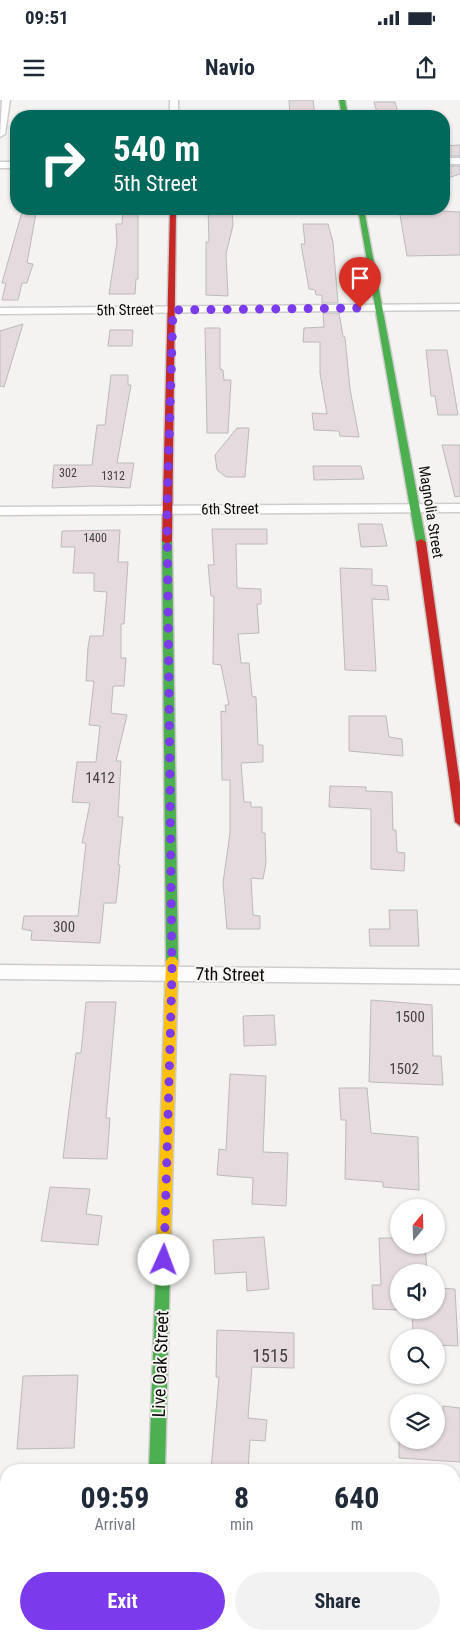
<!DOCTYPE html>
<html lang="en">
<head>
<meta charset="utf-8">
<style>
	:root { --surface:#fff; --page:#f2f2f3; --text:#1f2937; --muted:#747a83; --accent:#7c3aed }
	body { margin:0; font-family:"Roboto Condensed",sans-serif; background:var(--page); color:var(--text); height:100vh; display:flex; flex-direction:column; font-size:19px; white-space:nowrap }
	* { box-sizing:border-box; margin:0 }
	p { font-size:16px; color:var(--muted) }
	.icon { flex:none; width:28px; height:28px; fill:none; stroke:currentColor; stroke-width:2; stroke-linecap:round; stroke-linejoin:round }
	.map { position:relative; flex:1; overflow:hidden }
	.sheet { position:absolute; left:0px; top:1364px; width:460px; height:176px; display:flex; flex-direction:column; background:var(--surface); border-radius:20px 20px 0 0; box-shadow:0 1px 4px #0004 }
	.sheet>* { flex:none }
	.guide { position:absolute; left:10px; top:10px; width:440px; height:105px; border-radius:20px; box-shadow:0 1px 4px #0004; background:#00695c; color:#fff; overflow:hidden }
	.needle { width:32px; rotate:19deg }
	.buttons { position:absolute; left:390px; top:1099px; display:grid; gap:10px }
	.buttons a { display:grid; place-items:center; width:55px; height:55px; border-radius:50%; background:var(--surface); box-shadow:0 1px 4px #0004; font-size:25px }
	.pin { position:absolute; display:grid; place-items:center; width:42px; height:42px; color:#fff; margin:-51px -21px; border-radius:50% 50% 50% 0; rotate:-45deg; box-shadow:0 0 5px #0007 }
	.pin .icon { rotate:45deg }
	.me { position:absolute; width:55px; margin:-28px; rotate:2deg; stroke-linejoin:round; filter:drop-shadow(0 0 4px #0008) }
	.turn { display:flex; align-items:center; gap:18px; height:105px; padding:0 20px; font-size:22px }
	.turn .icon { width:65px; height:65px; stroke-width:2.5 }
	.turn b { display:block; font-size:35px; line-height:42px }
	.eta { display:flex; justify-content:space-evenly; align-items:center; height:85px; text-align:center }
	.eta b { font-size:30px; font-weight:700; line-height:35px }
	.action { display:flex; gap:10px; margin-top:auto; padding:10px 20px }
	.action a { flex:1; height:58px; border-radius:30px; background:var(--accent); color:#fff; font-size:20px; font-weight:700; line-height:58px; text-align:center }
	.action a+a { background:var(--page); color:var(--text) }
	.status { display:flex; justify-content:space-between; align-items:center; height:35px; padding:0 25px; background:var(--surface); direction:ltr }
	.status svg { height:14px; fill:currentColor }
	header { display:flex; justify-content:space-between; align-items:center; height:65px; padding:0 20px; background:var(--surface); font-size:22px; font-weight:700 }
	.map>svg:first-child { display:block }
</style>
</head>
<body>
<div class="status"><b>09:51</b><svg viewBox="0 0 49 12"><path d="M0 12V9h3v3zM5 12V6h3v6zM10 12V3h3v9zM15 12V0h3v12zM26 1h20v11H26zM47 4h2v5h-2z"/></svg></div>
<header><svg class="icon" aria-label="menu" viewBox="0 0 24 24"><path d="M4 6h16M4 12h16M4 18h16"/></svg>Navio<svg class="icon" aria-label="share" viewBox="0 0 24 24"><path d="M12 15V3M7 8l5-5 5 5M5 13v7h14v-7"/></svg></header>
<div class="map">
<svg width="460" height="1539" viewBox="0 0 460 1539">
	<rect width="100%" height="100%" fill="#f4f3f2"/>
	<path fill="#e5dbdf" stroke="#bbbaba" d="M289,0h24l2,16h-25z
		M374,2h21l4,14h-21z
		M460,45v11h-16v-10z
		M444,66h16v8l-15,5z
		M123,109h15v70h-2l-1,15h-26l8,-52 -1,-18h6z
		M208,109h24l1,16 -7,29 2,42 -22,-1v-53h3z
		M399,109l61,3v43l-53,1z
		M22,112l14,1 -9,50 6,1 -6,19h-5l-4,17h-16l4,-17h-4z
		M303,124h25l5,18 5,61h-16v-8h-6l-1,-5 -6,-1 -8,-45h4z
		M323,213h16l4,23 2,1 5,52 9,48 -19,-1 -1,-5 -25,-1 -2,-17 15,1 -7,-41v-31h-17l1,-14 20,-1z
		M23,224l-19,63 -4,-1v-55z
		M205,228h15v41l3,1 1,10h7l-3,53h-21z
		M110,230h23l-1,16h-24z
		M426,250h21l11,65h-20l-3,-19h-4z
		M111,275h17v10h3l-14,78h17l-4,25 -37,-2 -41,2 2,-23h38l5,-40h8z
		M237,328h12l-4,49h-19l-9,-7 -2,-15z
		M442,345h18v51l-5,1z
		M313,366h48l3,13 -50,1z
		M358,424h24l5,22 -26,1z
		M212,429h55v15h-31l1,44 24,1v15h-4l2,29 -21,1 3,29h8l3,33 4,1 2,48h5v17l-22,1 3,39h7v5h11v26h3l1,30 -3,16 -12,-1 2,37 7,1v13h-33l-4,-46 7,-50v-53h-8l-1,-69 5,1 -1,-7h4l-8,-40 -8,-1 1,-68h-3l-3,-31h6z
		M120,430l-2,32h10l-4,62h-3v34h5l-2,28h-11l-2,27 16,2 -11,46h5l-3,56h5l-5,48h2l-4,38h-12l-4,40 -69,-3 1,-9 -10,-2 2,-13h54l8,-73h-4l8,-40 -18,-1 5,-40h19l4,-36 -11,-1 5,-44h-8l2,-34 2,-11h13l4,-44 -13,-1v-18h-21l2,-26h-14l1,-16z
		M340,468l32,1v16l15,1 2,14 -17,-1 4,72 -31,-1z
		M349,616h37l3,21 13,2 1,17 -54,-5z
		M330,686l36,1v4l26,1 1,38h3l1,22 8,1 -1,18 -33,-2v-60l-42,-2z
		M389,810h28l2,36h-49l-1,-17h21z
		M371,900l61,5 1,51h8l2,29 -74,-3z
		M86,902h30l-10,116h4l-3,41 -44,-1 13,-105h5z
		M274,915l2,30 -32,1 -1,-30z
		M230,974l36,2 -3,76 25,1 -2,53 -34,-2 1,-26 -36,-3 2,-26 7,1z
		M339,988h28l4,45 47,4 1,53 -36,-3v-5l-38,-3 1,-59h-5z
		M50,1087l40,2 -4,25 16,2 -4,29 -57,-4z
		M264,1137l5,52 -22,2 -1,-19 -31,2 -2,-34z
		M379,1138h20v7h26l2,27h-28v38l-26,-1 -1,-24h9z
		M436,1188l19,1 3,57 -22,-1v-7h-8l-1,-7h-14l-1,-21h24z
		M217,1230l77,3v35l-42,-1 -4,51 19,2 -2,21 -15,-1 -2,30h-37l8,-93h-3z
		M78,1275l-4,73 -57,1 6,-73z
		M443,1306l17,2v54l-61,-4v-18h37v-18l7,1z"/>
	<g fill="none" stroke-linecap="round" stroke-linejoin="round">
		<defs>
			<path id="street" d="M2,0h8l-5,34 -5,3z
				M170,0h8v16h-8z
				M444,58h16v6h-16z
				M0,62h16v6h-16z
				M460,204v6l-460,4v-6z
				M460,404v8l-460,3v-8z
				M0,865l460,5v14l-460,-5z
				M0,1419h6v22h-6z
				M454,1428h6v22h-6z
				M139,1534h24l-1,5h-24z"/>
			<path id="fast" d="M339,0h6l3,16h-6z
				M358,109h6l62,333 -5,3 -5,-3z
				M167,438l5,3 6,420 -2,3 -4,2 -4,-2 -2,-3 -4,-420z
				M163,1160l5,2 2,5 -5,203h-16l7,-203 2,-5z"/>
			<path id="slow" d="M172,856l4,2 2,3 -8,306 -2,5 -5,2 -5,-2 -2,-5 10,-306 2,-3z"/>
			<path id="jam" d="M170,109h6l-4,332 -5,3 -5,-3z
				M421,439l5,3 34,242v42l-5,-4 -39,-280z"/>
		</defs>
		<use href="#street" stroke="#cecdcc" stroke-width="3"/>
		<use href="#fast" stroke="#cecdcc" stroke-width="3"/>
		<use href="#slow" stroke="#cecdcc" stroke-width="3"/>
		<use href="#jam" stroke="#cecdcc" stroke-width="3"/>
		<use href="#street" fill="#fdfdfd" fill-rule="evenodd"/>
		<use href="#fast" fill="#4caf50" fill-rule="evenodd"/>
		<use href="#slow" fill="#ffc107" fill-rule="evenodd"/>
		<use href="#jam" fill="#c62828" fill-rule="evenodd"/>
	</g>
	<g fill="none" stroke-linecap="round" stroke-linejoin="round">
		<path stroke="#7c3aed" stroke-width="9" stroke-dasharray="0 16.2" d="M164,1160l8,-287 -5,-463 6,-200 187,-2"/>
	</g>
	<g text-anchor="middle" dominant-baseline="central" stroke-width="4" stroke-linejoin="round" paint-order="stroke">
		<g font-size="12" fill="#444242">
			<text x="68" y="373">302</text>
			<text x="113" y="376">1312</text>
			<text x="95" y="438">1400</text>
		</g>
		<g font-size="15" fill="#0c0c0b" stroke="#f5f4f1">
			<text transform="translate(125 210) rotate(-1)">5th Street</text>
			<text transform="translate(230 409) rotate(-1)">6th Street</text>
			<text transform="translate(431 412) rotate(81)">Magnolia Street</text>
		</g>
		<g font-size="15" fill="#444242">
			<text x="100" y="678">1412</text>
			<text x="64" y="827">300</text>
			<text x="410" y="917">1500</text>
			<text x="404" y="969">1502</text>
		</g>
		<g font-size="18" fill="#0c0c0b" stroke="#f5f4f1">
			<text transform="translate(230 874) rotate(1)">7th Street</text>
			<text transform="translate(160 1264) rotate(-88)">Live Oak Street</text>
		</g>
		<g font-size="18" fill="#444242">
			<text x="270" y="1255">1515</text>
		</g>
	</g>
</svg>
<div class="buttons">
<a><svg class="needle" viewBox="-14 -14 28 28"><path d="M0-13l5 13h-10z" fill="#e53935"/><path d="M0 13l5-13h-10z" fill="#747a83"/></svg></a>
<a><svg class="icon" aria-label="sound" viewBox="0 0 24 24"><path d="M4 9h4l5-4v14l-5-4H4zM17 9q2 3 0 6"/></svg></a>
<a><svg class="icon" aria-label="search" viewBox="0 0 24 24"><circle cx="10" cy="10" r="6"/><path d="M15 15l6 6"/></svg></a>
<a><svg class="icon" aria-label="layers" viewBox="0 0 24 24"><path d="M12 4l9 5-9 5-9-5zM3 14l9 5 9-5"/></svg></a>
</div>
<div class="pin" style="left:360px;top:208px;background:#d93025"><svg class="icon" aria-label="arrive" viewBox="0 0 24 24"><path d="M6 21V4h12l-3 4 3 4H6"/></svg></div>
<svg class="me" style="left:164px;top:1160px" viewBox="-20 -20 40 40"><circle r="19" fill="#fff"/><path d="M0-13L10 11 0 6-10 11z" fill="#7c3aed"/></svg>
<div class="guide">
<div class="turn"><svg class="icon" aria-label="right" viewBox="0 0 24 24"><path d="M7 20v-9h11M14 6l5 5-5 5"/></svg><div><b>540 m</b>5th Street</div></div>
</div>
<section class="sheet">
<div class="eta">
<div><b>09:59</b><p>Arrival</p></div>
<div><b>8</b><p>min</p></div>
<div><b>640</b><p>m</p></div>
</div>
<div class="action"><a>Exit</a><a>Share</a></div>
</section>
</div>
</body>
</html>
